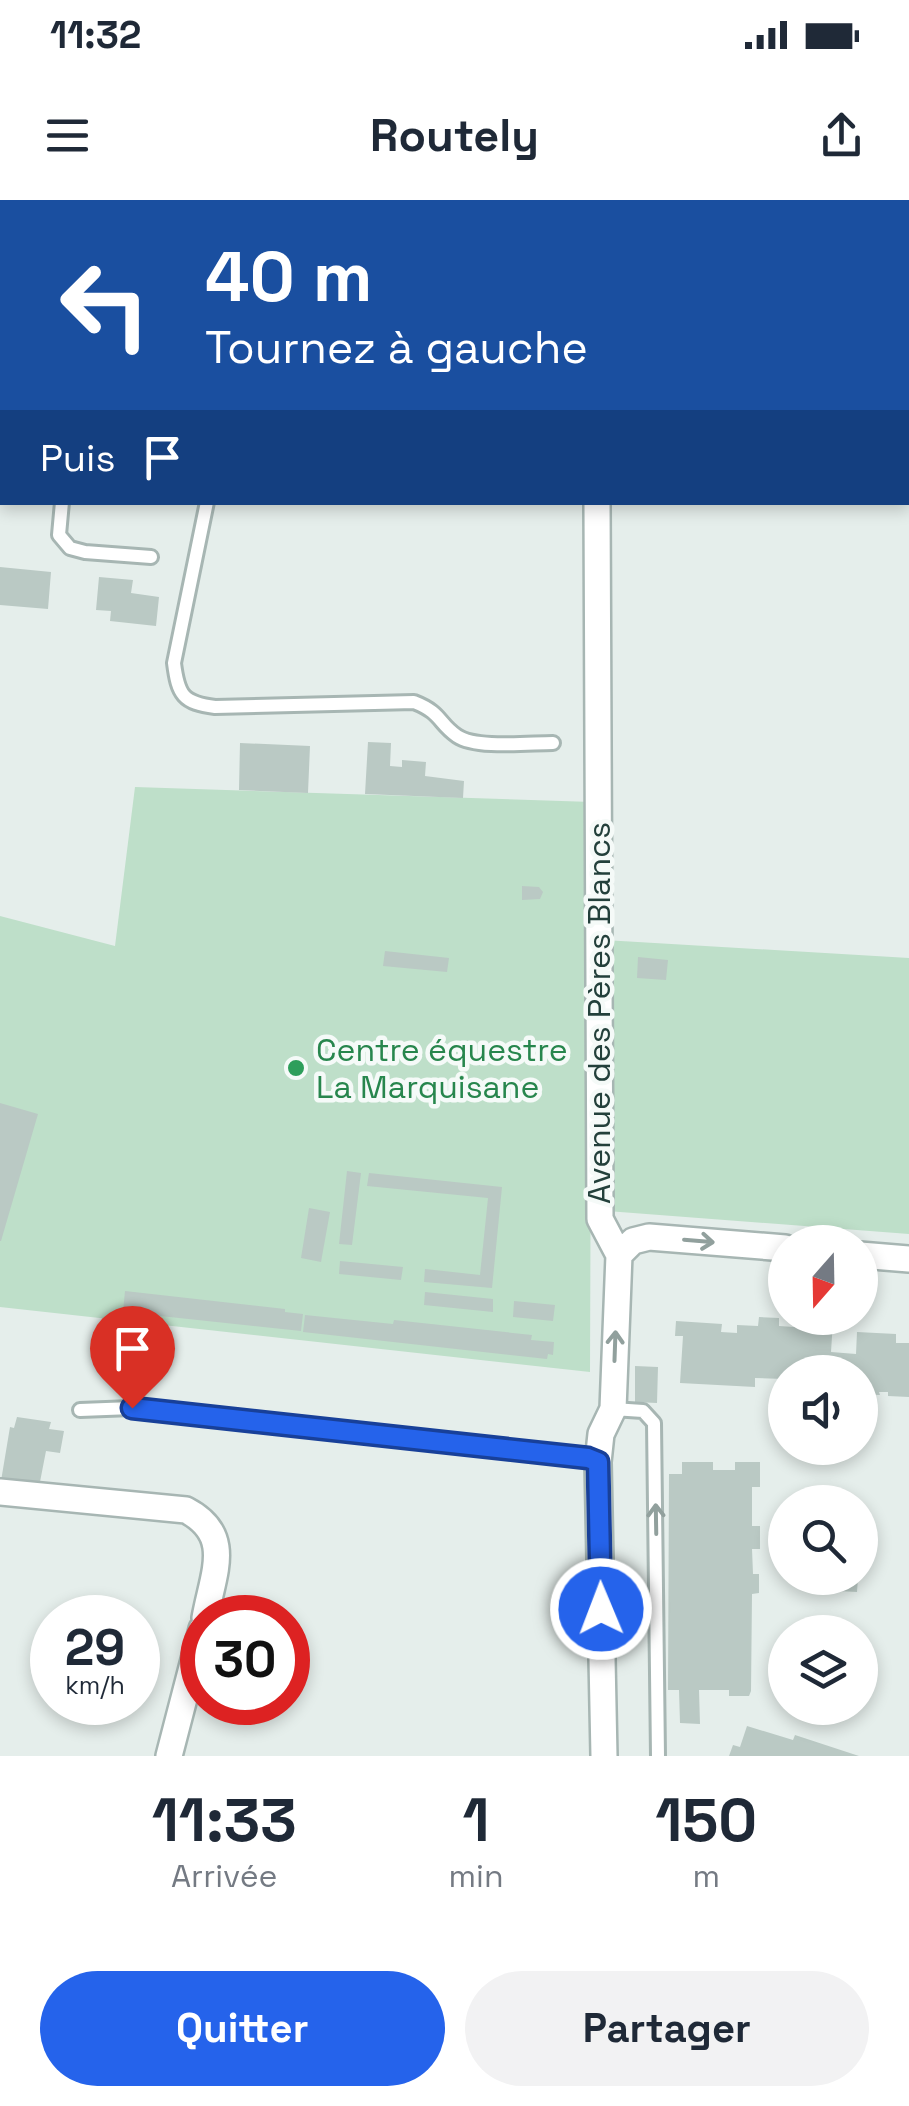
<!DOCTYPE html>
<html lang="fr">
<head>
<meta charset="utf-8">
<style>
	:root { --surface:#fff; --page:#f2f2f3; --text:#1f2937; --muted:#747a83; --accent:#2563eb }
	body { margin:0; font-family:"Space Grotesk",sans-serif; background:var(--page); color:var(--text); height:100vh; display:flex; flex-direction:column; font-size:38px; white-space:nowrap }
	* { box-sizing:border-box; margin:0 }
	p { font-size:32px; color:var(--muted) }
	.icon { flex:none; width:55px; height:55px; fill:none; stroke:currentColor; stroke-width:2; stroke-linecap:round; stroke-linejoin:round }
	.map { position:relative; height:1556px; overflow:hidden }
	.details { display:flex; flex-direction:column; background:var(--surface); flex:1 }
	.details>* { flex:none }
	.top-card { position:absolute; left:0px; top:0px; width:910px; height:305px; box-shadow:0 5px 15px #0003; background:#1a4fa0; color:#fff; overflow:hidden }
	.needle { width:65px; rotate:200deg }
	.fabs { position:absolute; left:768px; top:1025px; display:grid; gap:20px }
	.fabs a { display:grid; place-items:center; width:110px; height:110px; border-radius:50%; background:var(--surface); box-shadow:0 5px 15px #0003; font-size:50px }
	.speed { position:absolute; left:30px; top:1395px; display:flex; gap:20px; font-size:50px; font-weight:700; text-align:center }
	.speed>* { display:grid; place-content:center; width:130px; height:130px; border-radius:50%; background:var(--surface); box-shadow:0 5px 15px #0003; line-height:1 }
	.speed small { font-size:25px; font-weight:400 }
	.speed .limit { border:15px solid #d22; background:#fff; color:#111 }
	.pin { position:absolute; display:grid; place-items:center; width:85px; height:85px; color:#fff; margin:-102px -42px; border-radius:50% 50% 50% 0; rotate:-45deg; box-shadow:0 0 10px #0007 }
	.pin .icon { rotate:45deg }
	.me { position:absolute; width:110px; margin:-55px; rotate:359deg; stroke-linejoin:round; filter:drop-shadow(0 0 8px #0008) }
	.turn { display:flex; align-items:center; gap:35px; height:210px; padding:0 40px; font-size:45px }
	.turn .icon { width:130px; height:130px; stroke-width:2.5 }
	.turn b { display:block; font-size:70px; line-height:85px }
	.then { display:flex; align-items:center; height:95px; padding:0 40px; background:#0003; gap:20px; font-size:38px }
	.eta { display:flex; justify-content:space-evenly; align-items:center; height:170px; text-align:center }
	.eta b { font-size:60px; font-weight:700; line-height:70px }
	.cta { display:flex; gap:20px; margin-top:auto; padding:20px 40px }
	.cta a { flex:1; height:115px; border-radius:60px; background:var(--accent); color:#fff; font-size:40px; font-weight:700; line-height:115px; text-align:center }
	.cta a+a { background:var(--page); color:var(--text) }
	.status { display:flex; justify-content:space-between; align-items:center; height:70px; padding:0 50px; background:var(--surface); direction:ltr }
	.status svg { height:28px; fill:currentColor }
	header { display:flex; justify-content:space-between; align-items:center; height:130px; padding:0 40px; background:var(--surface); font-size:45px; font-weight:700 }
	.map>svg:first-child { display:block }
</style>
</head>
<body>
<div class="status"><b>11:32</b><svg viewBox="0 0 49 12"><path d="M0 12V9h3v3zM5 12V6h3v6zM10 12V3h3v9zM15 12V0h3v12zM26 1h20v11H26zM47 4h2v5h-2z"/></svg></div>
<header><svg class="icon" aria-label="menu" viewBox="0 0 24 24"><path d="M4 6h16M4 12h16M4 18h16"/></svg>Routely<svg class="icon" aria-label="share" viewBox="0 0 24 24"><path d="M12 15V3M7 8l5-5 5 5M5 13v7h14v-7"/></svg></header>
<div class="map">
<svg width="909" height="1556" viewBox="0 0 909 1556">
	<rect width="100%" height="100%" fill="#e5eeeb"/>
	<path fill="#bedfc9" d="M135,587l457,15 -2,570 -590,-65v-391l115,30z
		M604,740l305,18v276l-302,-23z"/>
	<path fill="#bac9c4" d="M0,367l51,5 -3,37 -48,-4z
		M99,377l34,3 -2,13 28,4 -3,29 -46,-5 1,-10 -15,-1z
		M368,542l23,1 -1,23 12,1v-7l24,2 -1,14 39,5 -1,17 -98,-4z
		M240,543l70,3 -2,47 -69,-3z
		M522,686l17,1 4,5 -3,7 -18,1z
		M385,751l64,7 -2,14 -64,-6z
		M638,757l30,3 -2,20 -29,-2z
		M0,903l38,11 -37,127h-1z
		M347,971l14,2 -9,72 -13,-1z
		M369,973l133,14 -10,101 -68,-6 1,-13 55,6 8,-77 -121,-12z
		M309,1008l21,4 -9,50 -20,-4z
		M340,1061l63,6 -2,13 -62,-6z
		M125,1091l160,18v3l18,2 -2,17 -178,-19z
		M425,1092l68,7v13l-69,-7z
		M514,1101l41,4 -2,16 -40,-4z
		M305,1115l88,9 1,-4 138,15 -1,5 23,2 -1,13 -5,-1 -1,5 -244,-27z
		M759,1117l20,1v8l15,1v-8l39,2 -2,31 25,2 1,-22 39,2v9h13v54l-21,-1v-4h-9l1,3 -20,-1v-22h-75v7l-30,-1v9l-75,-4 3,-47h-8l1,-15 46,3 -1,8 16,1v-8l21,1z
		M635,1166l23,1 -1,36 -22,-1z
		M17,1217l34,5 -2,7 15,2 -4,22 -14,-2 -7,36 -38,-6 9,-54 4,1z
		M682,1262h31v8h22v-8h25v25h-8v39h8v23h-8l1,25h6v19l-7,1 -1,97 -2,5h-20v-6h-30l1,34 -20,-1 -1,-33h-11l1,-216h13z
		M820,1378h38l-1,14 -37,-2z
		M747,1526l46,14 2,-5 64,21h-130l4,-11 7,2z"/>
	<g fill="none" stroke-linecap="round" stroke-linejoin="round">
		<defs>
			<path id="lane" d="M795,2l1,-2
				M62,302l-3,33 11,13 15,4 66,5
				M207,302l-33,161c4,32 9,40 41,44l199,-5c28,11 24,21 43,34 19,13 72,7 96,7
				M613,1209l30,2 11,12 4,333
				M80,1210l52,-2 456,50 10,4"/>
			<path id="street" d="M319,2l1,-2
				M597,302l3,717 19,36 -6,154 -12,25 -3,28 6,294
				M619,1055l14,-14 16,-4 136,11
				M860,1055l49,4
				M0,1292l186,18c48,25 27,63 19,108
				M169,1556l33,-127"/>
		</defs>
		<use href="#lane" stroke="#a7b6b3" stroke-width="18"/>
		<use href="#street" stroke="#a7b6b3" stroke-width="30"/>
		<path stroke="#85b2a7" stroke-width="5" stroke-dasharray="5 8" stroke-linecap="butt" d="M804,1033l39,2"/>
		<use href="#lane" stroke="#fff" stroke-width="12"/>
		<use href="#street" stroke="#fff" stroke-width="25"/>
	</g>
	<defs><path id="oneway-shaft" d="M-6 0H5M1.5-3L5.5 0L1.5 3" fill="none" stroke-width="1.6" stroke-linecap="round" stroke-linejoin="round" transform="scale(2.5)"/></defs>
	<g stroke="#91a09d">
		<use href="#oneway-shaft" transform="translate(699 1041) rotate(5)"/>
		<use href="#oneway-shaft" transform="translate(615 1146) rotate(-88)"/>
		<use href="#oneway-shaft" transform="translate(656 1319) rotate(-91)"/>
	</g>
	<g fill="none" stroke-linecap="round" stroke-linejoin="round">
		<defs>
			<path id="route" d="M132,1208l456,50 10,4 3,147"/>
		</defs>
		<use href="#route" stroke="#184099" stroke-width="25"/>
		<use href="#route" stroke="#2563eb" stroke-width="18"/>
	</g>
	<circle fill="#2e9e5b" stroke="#f5faf8" stroke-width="4" cx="296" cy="868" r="10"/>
	<g text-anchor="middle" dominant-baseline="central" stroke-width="9" stroke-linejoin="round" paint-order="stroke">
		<g font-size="32" fill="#23403b" stroke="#f5faf8">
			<text transform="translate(599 813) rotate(-90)">Avenue des Pères Blancs</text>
		</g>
		<g font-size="32" fill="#27864d" stroke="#f5faf8" text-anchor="start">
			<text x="316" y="850">Centre équestre<tspan x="316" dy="37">La Marquisane</tspan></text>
		</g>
	</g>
</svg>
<div class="fabs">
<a><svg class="needle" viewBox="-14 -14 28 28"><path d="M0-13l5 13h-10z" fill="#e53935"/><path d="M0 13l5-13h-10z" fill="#747a83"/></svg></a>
<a><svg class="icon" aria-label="sound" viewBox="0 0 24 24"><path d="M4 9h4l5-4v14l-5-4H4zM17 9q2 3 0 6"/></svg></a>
<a><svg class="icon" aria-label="search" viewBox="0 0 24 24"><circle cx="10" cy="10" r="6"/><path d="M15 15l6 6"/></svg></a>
<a><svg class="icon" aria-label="layers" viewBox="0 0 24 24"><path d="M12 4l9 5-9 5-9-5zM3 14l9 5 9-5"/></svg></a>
</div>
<div class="speed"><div>29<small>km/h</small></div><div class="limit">30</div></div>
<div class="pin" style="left:132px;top:1208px;background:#d93025"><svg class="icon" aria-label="arrive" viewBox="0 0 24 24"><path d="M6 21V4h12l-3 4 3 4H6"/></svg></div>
<svg class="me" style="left:601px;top:1409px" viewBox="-20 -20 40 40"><circle r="17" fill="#2563eb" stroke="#fff" stroke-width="3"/><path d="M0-11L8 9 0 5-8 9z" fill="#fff"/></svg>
<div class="top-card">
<div class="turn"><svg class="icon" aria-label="left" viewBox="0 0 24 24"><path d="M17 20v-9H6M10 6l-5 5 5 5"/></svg><div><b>40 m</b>Tournez à gauche</div></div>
<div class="then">Puis<svg class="icon" aria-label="arrive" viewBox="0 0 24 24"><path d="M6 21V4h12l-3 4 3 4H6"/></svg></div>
</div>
</div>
<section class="details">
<div class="eta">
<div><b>11:33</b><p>Arrivée</p></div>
<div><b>1</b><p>min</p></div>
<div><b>150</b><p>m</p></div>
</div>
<div class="cta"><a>Quitter</a><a>Partager</a></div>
</section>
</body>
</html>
